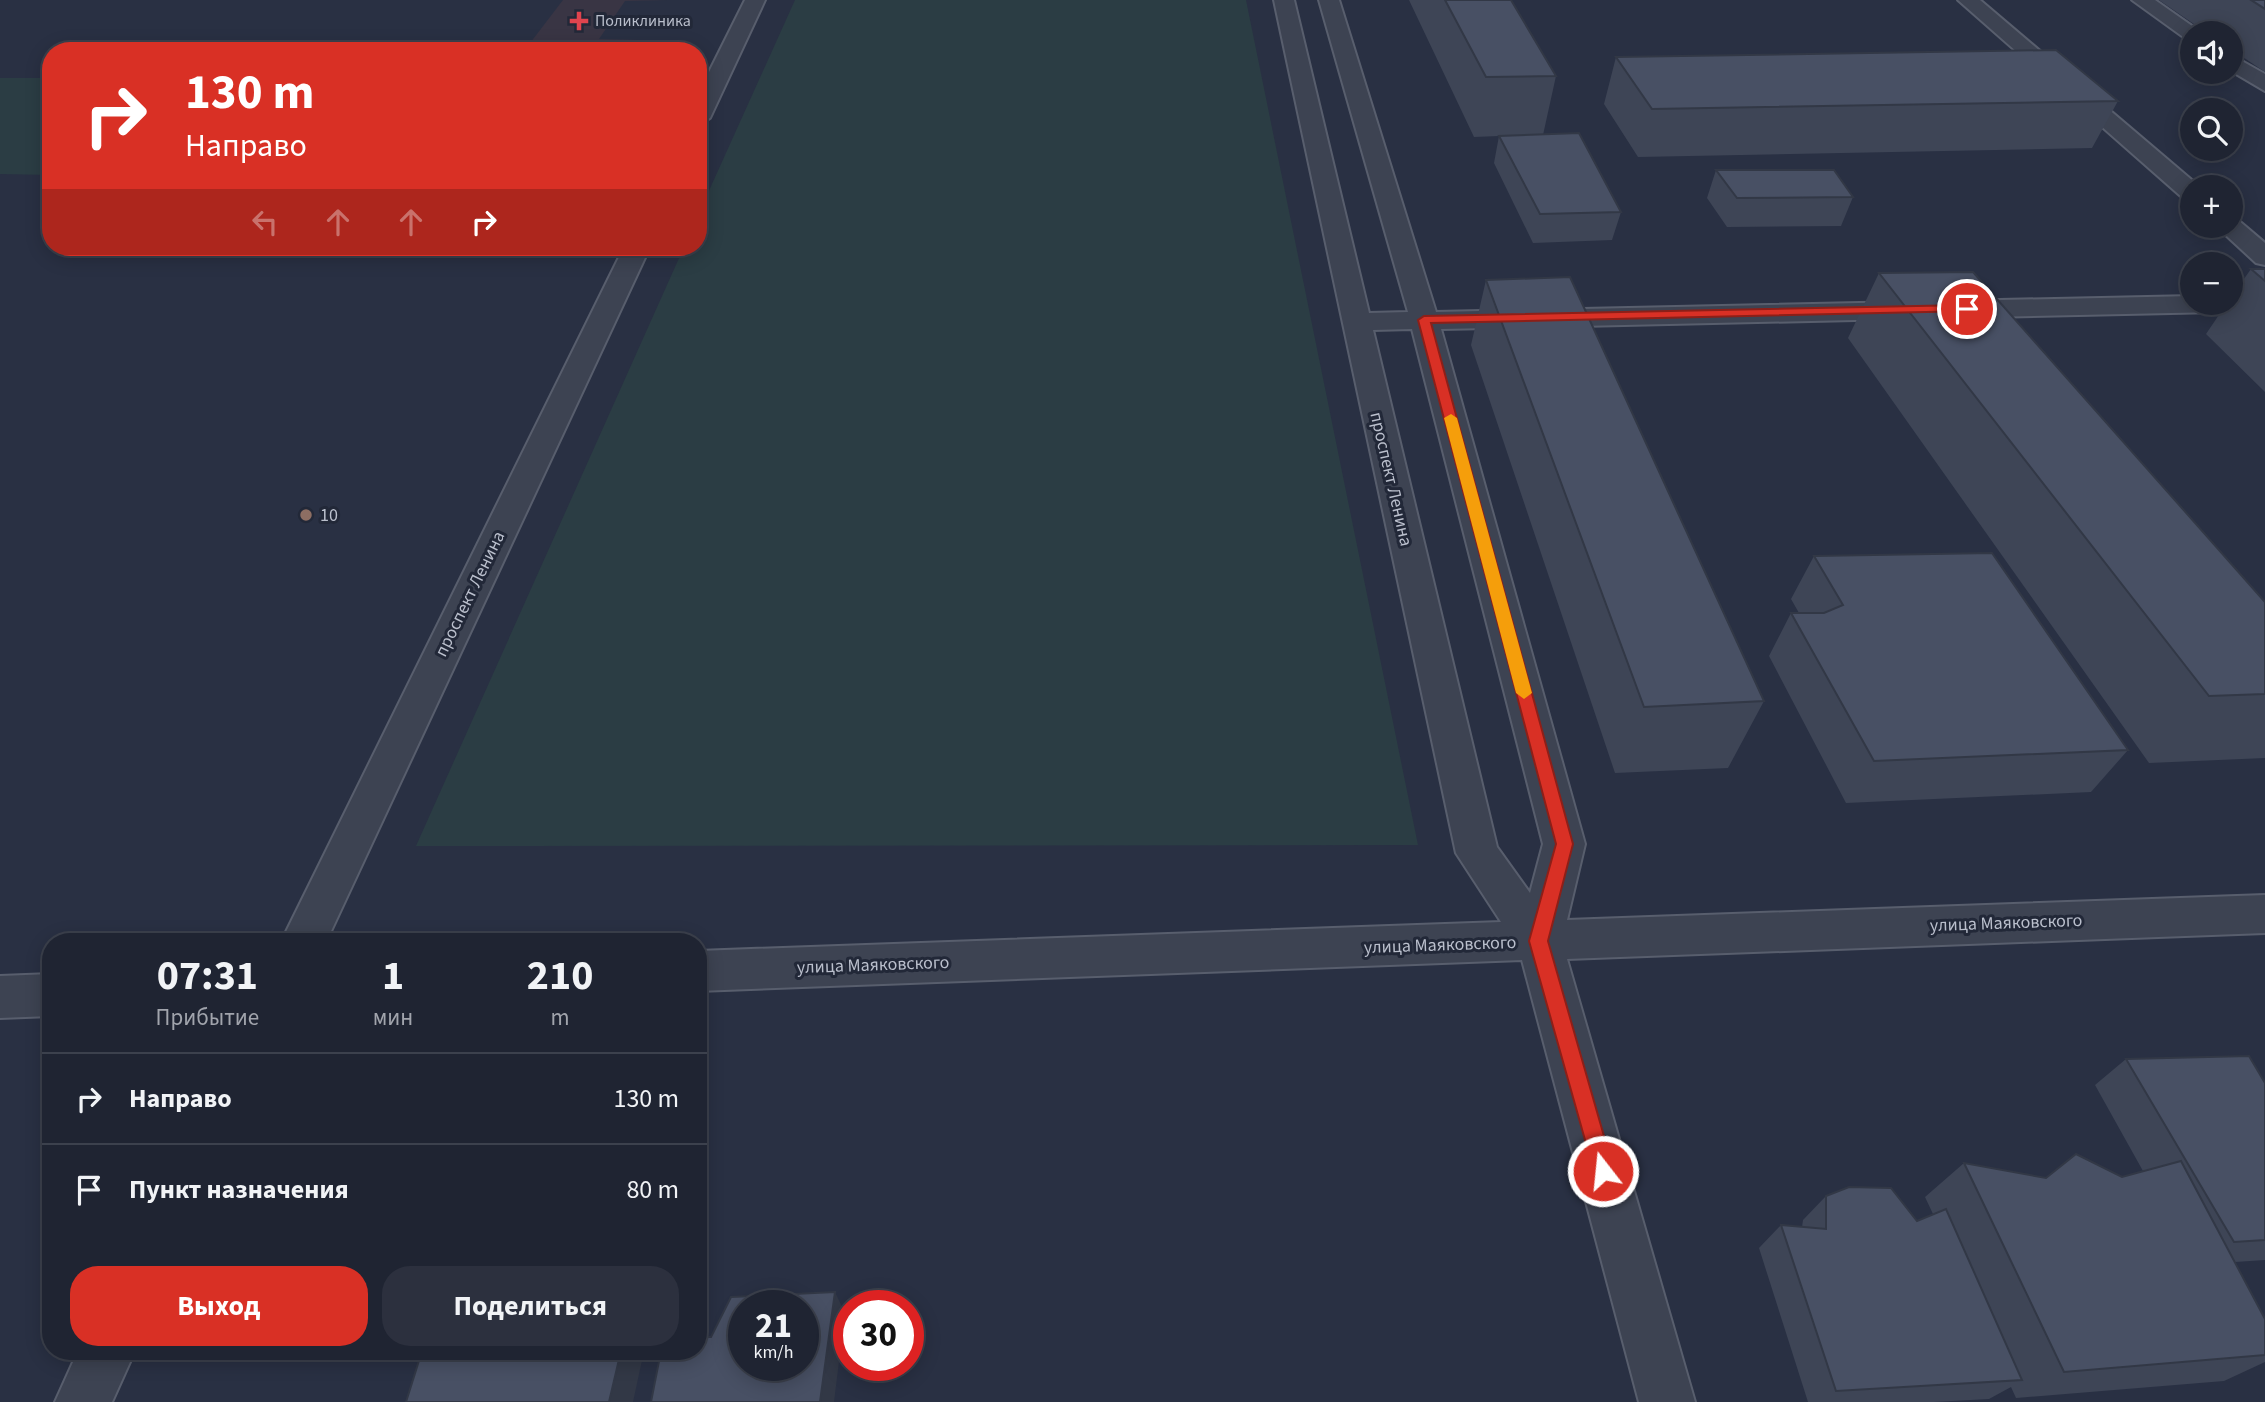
<!DOCTYPE html>
<html lang="ru">
<head>
<meta charset="utf-8">
<style>
	:root { --surface:#1f2432; --page:#2c303e; --text:#f1f3f6; --muted:#a1a4ac; --line:#3c414d; --accent:#d93025 }
	body { margin:0; font-family:"Source Sans 3",sans-serif; background:var(--page); color:var(--text); height:100vh; display:flex; flex-direction:column; font-size:26px; white-space:nowrap }
	* { box-sizing:border-box; margin:0 }
	p { font-size:23px; color:var(--muted) }
	.icon { flex:none; width:38px; height:38px; fill:none; stroke:currentColor; stroke-width:2; stroke-linecap:round; stroke-linejoin:round }
	.map { position:relative; flex:1; overflow:hidden }
	.drawer { position:absolute; left:42px; top:933px; width:665px; height:427px; display:flex; flex-direction:column; background:var(--surface); border-radius:28px; box-shadow:0 4px 18px #0003,0 0 0 2px var(--line) }
	.drawer>* { flex:none }
	.hud { position:absolute; left:42px; top:42px; width:665px; height:214px; border-radius:28px; box-shadow:0 4px 18px #0003,0 0 0 2px var(--line); background:#d93025; color:#fff; overflow:hidden }
	.tools { position:absolute; left:2180px; top:21px; display:grid; gap:14px }
	.tools a { display:grid; place-items:center; width:63px; height:63px; border-radius:50%; background:var(--surface); box-shadow:0 4px 18px #0003,0 0 0 2px var(--line); font-size:35px }
	.speed { position:absolute; left:728px; top:1290px; display:flex; gap:14px; font-size:35px; font-weight:700; text-align:center }
	.speed>* { display:grid; place-content:center; width:91px; height:91px; border-radius:50%; background:var(--surface); box-shadow:0 4px 18px #0003,0 0 0 2px var(--line); line-height:1 }
	.speed small { font-size:18px; font-weight:400 }
	.speed .limit { border:10px solid #d22; background:#fff; color:#111 }
	.pin { position:absolute; display:grid; place-items:center; width:60px; height:60px; color:#fff; margin:-30px; border:4px solid #fff; border-radius:50%; box-shadow:0 2px 7px #0007 }
	.me { position:absolute; width:77px; margin:-38px; rotate:344deg; stroke-linejoin:round; filter:drop-shadow(0 0 5px #0008) }
	.turn { display:flex; align-items:center; gap:24px; height:147px; padding:0 28px; font-size:32px }
	.turn .icon { width:91px; height:91px; stroke-width:2.5 }
	.turn b { display:block; font-size:49px; line-height:60px }
	.lanes { display:flex; align-items:center; height:66px; padding:0 28px; background:#0003; justify-content:center; gap:35px; direction:ltr }
	.lanes .off { opacity:.35 }
	.eta { display:flex; justify-content:space-evenly; align-items:center; height:119px; text-align:center }
	.eta b { font-size:42px; font-weight:700; line-height:49px }
	.action { display:flex; gap:14px; margin-top:auto; padding:14px 28px }
	.action a { flex:1; height:80px; border-radius:28px; background:var(--accent); color:#fff; font-size:28px; font-weight:700; line-height:80px; text-align:center }
	.action a+a { background:var(--page); color:var(--text) }
	ul { padding:0; list-style:none }
	li { display:flex; align-items:center; gap:21px; height:91px; padding:0 28px; border-top:2px solid var(--line) }
	li div { flex:1 }
	li b { display:block; font-size:26px }
	li em { font-style:normal }
	.map>svg:first-child { display:block }
</style>
</head>
<body>
<div class="map">
<svg width="2265" height="1402" viewBox="0 0 2265 1402">
	<rect width="100%" height="100%" fill="#293043"/>
	<path fill="#393544" d="M563,0h105l-43,1 -26,38 42,1 -6,11h-111z"/>
	<path fill="#2b3d44" d="M795,0h451l172,845 -1002,1 268,-599h14v-32z
		M0,78h51v97l-51,-1z"/>
	<g fill="none" stroke-linecap="round" stroke-linejoin="round">
		<defs>
			<path id="minor" d="M745,0h20l-55,118 -12,7v-31z
				M1274,0h20l75,313 39,-1 -89,-312h20l97,312 757,-16v7h38v-8h34v16l-824,18 144,515 -18,76 698,-25v38l-698,26 128,443h-56l-117,-442 -824,31v-40l803,-29 -45,-69zM1412,329l131,515 -13,49 -33,-46 -124,-517z
				M1958,0h22l220,187h-7v14l-9,-2z
				M2132,0h23l47,33h-9v8l-7,-2z
				M2231,55l34,19v17l-34,-20z
				M2231,219l7,1 27,23v22l-9,-2 -40,-37h15z
				M624,247h26l-324,695h-45z
				M51,974v42l-51,2v-42z
				M78,1351h57l-23,51h-57z"/>
		</defs>
		<use href="#minor" stroke="#585e6d" stroke-width="4"/>
		<use href="#minor" fill="#3d4352" fill-rule="evenodd"/>
	</g>
	<path fill="#3e4556" d="M1409,0h102l45,76 -13,59 78,77 -9,28 -79,3 -39,-80 5,-27 -25,1z
		M2159,0h106v72l-34,-23v-16h-24z
		M1616,57l502,44 -26,47 -454,9 -34,-53z
		M1716,170l137,27 -12,29 -114,1 -20,-29z
		M2251,269h14v123l-59,-58 21,-31h4v-6z
		M1879,273l386,329v156l-116,5 -301,-425z
		M1486,280l278,421 -36,67 -113,5 -144,-428z
		M1814,556l314,194 -37,42 -245,11 -77,-147 22,-43h8l-8,-14z
		M2126,1059l139,24v177l-30,2 30,57v43l-41,19 -208,17 -5,-11 -22,12 -55,3h-126l-49,-154 22,-23 21,2 1,-7 23,-24 91,25 16,-7 -8,-17 39,-34 81,15 77,-1 21,-6 -48,-86z"/>
	<path fill="#323846" d="M835,1292l10,21 -11,89h-14z
		M621,1351h23l-11,51h-24z"/>
	<path fill="#485064" stroke="#323846" stroke-width="2" fill-rule="evenodd" d="M1445,0h66l45,76 -70,1z
		M2251,0h14v9z
		M2056,50l62,51 -466,8 -36,-52z
		M1579,133l42,79 -81,2 -41,-78z
		M1716,170h118l19,27 -116,1z
		M2251,269h14v12z
		M1973,272l292,330v92l-56,2 -330,-423z
		M1570,277l194,424 -120,6 -158,-427z
		M1992,553l136,197 -254,11 -83,-148h33l19,-8 -29,-49z
		M2249,1056l16,27v157l-31,2 -108,-183z
		M2076,1154l46,23 59,-16 84,158v36l-201,17 -100,-209 82,15z
		M1849,1187l42,1 26,33 29,-12 76,171 -186,11 -55,-166 45,4v-33z
		M835,1292l-15,110h-169l10,-51h37v-14h13l20,-40zM744,1306h59v59h-59z
		M422,1351h199l-12,51h-203z"/>
	<path fill="#d93025" stroke="#8d1f18" stroke-width="2" d="M1967,305l4,1v5l-540,12 142,521 -25,97 66,230 -4,8 -7,3 -7,-3 -67,-238 27,-97 -138,-524 6,-4z"/>
	<path fill="#f59e0b" d="M1451,414l6,4 75,275 -8,6 -8,-6 -72,-275z"/>
	<path fill="#e0444e" stroke="#222838" stroke-width="2.5" d="M575.5 10.5h7v7h7v7h-7v7h-7v-7h-7v-7h7z"/>
	<circle fill="#8d6e63" stroke="#222838" stroke-width="2.5" cx="306" cy="515" r="7"/>
	<g text-anchor="middle" dominant-baseline="central" stroke-width="6" stroke-linejoin="round" paint-order="stroke">
		<g font-size="16" fill="#babfcc" stroke="#222838" text-anchor="start">
			<text x="595" y="21">Поликлиника</text>
		</g>
		<g font-size="18" fill="#babfcc" stroke="#222838">
			<text transform="translate(1391 479) rotate(77)">проспект Ленина</text>
			<text transform="translate(470 594) rotate(-64)">проспект Ленина</text>
			<text transform="translate(2006 923) rotate(-2)">улица Маяковского</text>
			<text transform="translate(1440 945) rotate(-2)">улица Маяковского</text>
			<text transform="translate(873 965) rotate(-2)">улица Маяковского</text>
		</g>
		<g font-size="18" fill="#babfcc" stroke="#222838" text-anchor="start">
			<text x="320" y="515">10</text>
		</g>
	</g>
</svg>
<div class="tools">
<a><svg class="icon" aria-label="sound" viewBox="0 0 24 24"><path d="M4 9h4l5-4v14l-5-4H4zM17 9q2 3 0 6"/></svg></a>
<a><svg class="icon" aria-label="search" viewBox="0 0 24 24"><circle cx="10" cy="10" r="6"/><path d="M15 15l6 6"/></svg></a>
<a>+</a>
<a>−</a>
</div>
<div class="speed"><div>21<small>km/h</small></div><div class="limit">30</div></div>
<div class="pin" style="left:1967px;top:309px;background:#d93025"><svg class="icon" aria-label="arrive" viewBox="0 0 24 24"><path d="M6 21V4h12l-3 4 3 4H6"/></svg></div>
<svg class="me" style="left:1603px;top:1171px" viewBox="-20 -20 40 40"><circle r="17" fill="#d93025" stroke="#fff" stroke-width="3"/><path d="M0-11L8 9 0 5-8 9z" fill="#fff"/></svg>
<div class="hud">
<div class="turn"><svg class="icon" aria-label="right" viewBox="0 0 24 24"><path d="M7 20v-9h11M14 6l5 5-5 5"/></svg><div><b>130 m</b>Направо</div></div>
<div class="lanes"><svg class="icon off" aria-label="left" viewBox="0 0 24 24"><path d="M17 20v-9H6M10 6l-5 5 5 5"/></svg><svg class="icon off" aria-label="ahead" viewBox="0 0 24 24"><path d="M12 20V5M6 11l6-6 6 6"/></svg><svg class="icon off" aria-label="ahead" viewBox="0 0 24 24"><path d="M12 20V5M6 11l6-6 6 6"/></svg><svg class="icon" aria-label="right" viewBox="0 0 24 24"><path d="M7 20v-9h11M14 6l5 5-5 5"/></svg></div>
</div>
<section class="drawer">
<div class="eta">
<div><b>07:31</b><p>Прибытие</p></div>
<div><b>1</b><p>мин</p></div>
<div><b>210</b><p>m</p></div>
</div>
<ul>
<li><svg class="icon" aria-label="right" viewBox="0 0 24 24"><path d="M7 20v-9h11M14 6l5 5-5 5"/></svg><div><b>Направо</b></div><em>130 m</em></li>
<li><svg class="icon" aria-label="arrive" viewBox="0 0 24 24"><path d="M6 21V4h12l-3 4 3 4H6"/></svg><div><b>Пункт назначения</b></div><em>80 m</em></li>
</ul>
<div class="action"><a>Выход</a><a>Поделиться</a></div>
</section>
</div>
</body>
</html>
